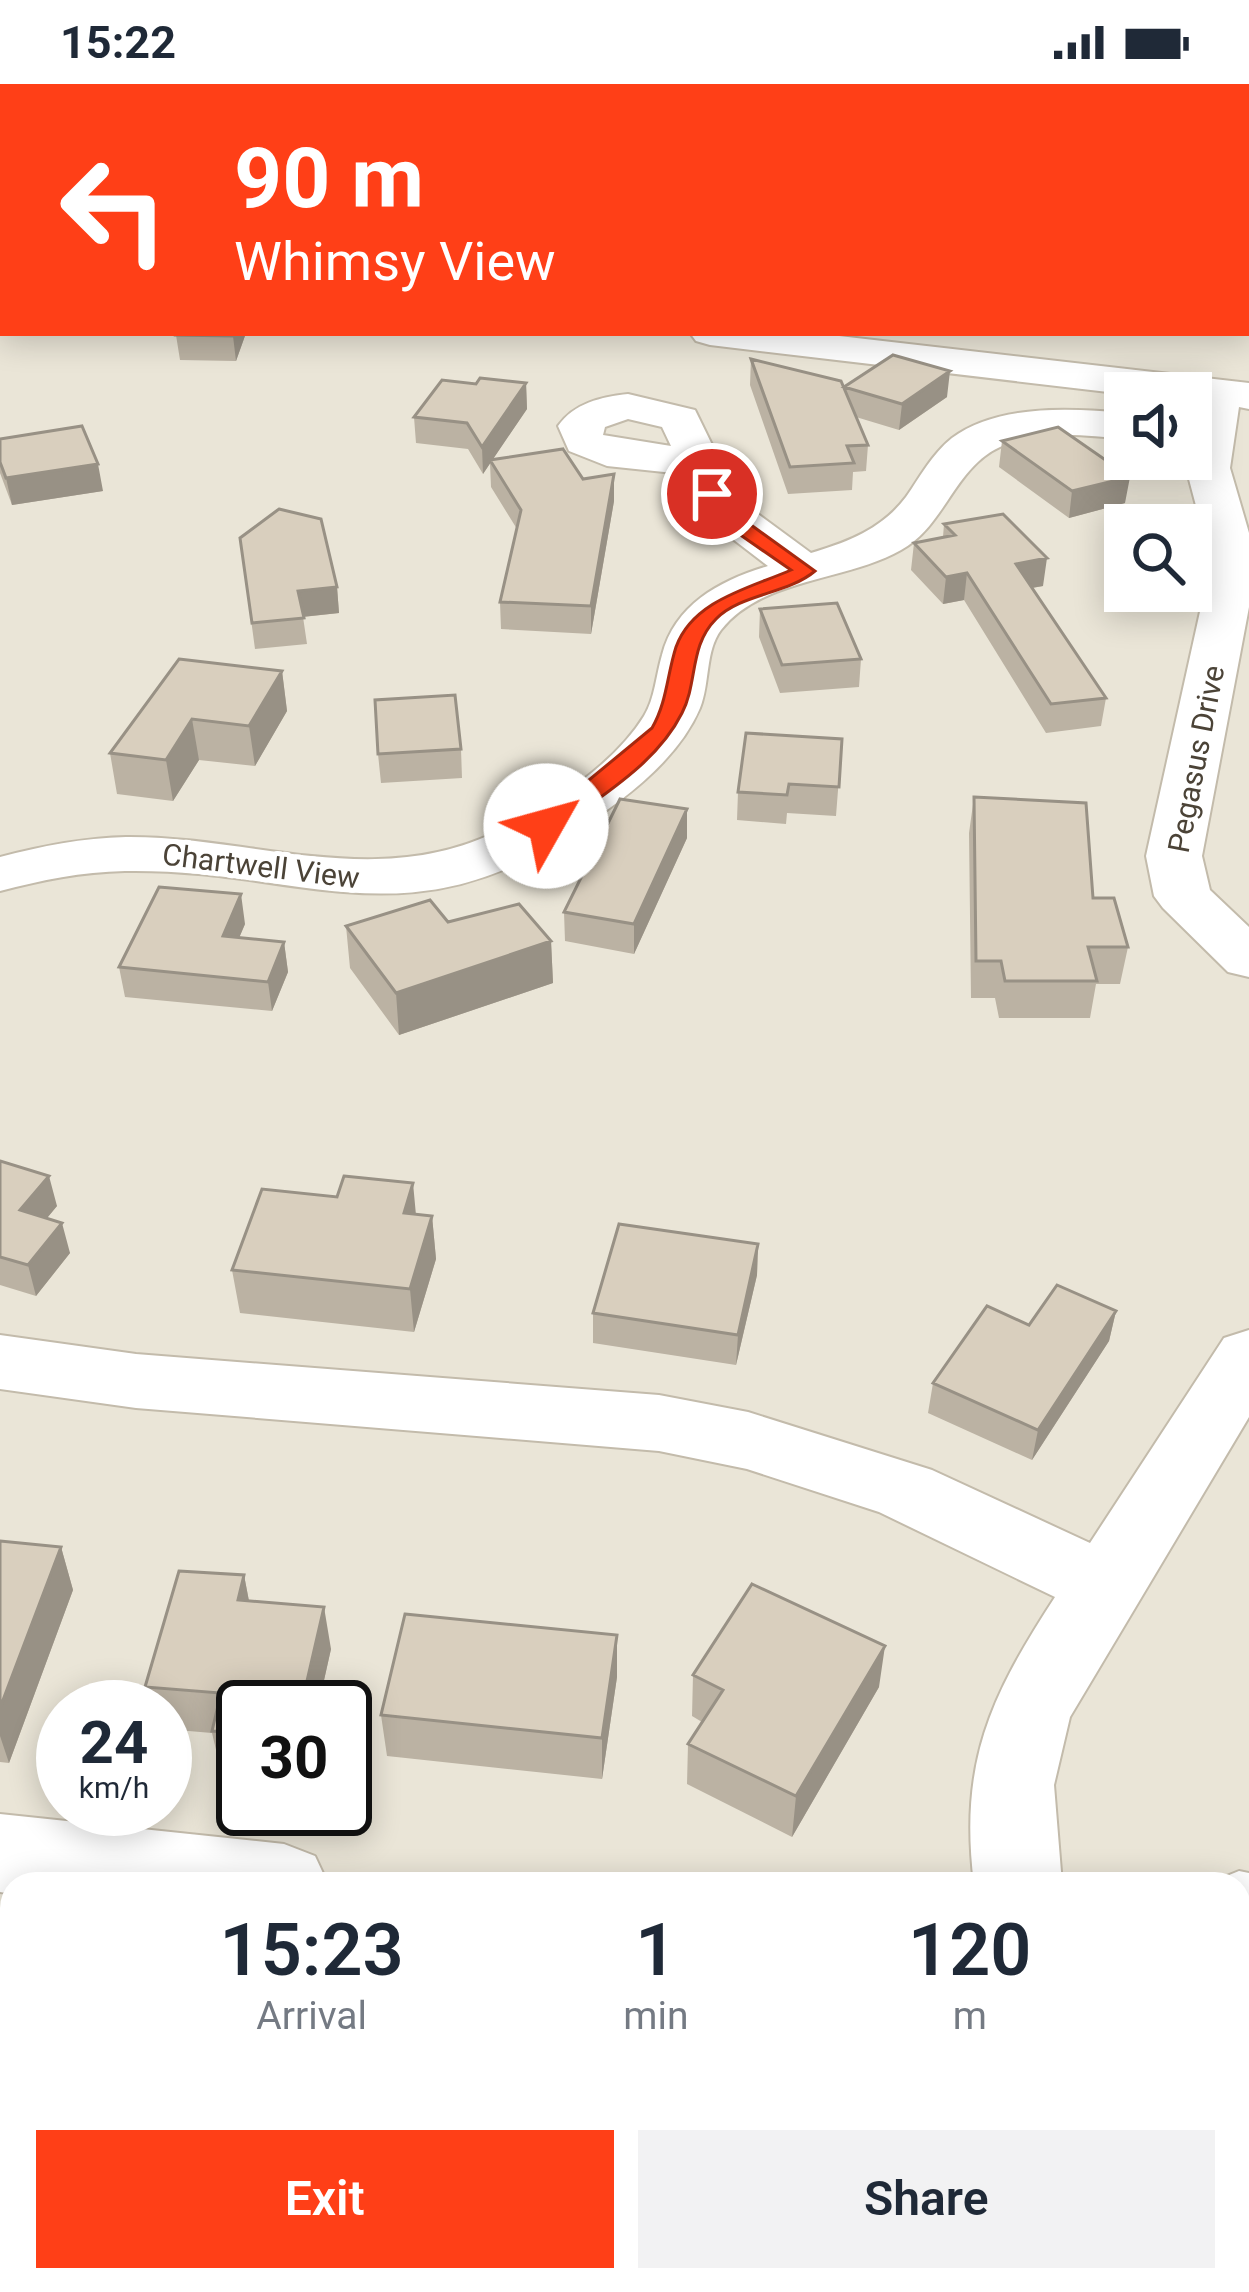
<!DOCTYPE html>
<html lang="en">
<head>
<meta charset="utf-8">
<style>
	:root { --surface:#fff; --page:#f2f2f3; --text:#1f2937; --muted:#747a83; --accent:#ff3f17 }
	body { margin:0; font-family:Roboto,sans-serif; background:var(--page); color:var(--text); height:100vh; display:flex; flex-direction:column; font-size:45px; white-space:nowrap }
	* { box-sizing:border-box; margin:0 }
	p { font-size:39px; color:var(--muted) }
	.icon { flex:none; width:66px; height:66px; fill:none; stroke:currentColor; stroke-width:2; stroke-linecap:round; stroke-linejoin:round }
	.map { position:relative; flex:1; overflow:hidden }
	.panel { position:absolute; left:0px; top:1788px; width:1251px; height:420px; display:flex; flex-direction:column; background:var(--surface); border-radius:36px 36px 0 0; box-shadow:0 6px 30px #0003 }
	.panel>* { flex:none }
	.hud { position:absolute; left:0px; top:0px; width:1251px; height:252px; box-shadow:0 6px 30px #0003; background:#ff3f17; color:#fff; overflow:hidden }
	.fabs { position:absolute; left:1104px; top:288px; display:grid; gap:24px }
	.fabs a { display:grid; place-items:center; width:108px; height:108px; border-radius:0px; background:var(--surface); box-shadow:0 6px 30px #0003; font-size:60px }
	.speed { position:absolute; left:36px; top:1596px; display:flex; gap:24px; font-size:60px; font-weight:700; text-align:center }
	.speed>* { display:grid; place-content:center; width:156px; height:156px; border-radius:50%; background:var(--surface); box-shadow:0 6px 30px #0003; line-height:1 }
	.speed small { font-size:30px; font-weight:400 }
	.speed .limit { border:6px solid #111; border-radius:18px; background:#fff; color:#111 }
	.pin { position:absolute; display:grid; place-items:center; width:102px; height:102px; color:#fff; margin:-51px; border:6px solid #fff; border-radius:50%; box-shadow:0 3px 12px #0007 }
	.me { position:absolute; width:132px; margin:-66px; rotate:52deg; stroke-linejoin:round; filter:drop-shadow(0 0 9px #0008) }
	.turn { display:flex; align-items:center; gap:42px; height:252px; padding:0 36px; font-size:54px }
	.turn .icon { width:156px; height:156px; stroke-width:2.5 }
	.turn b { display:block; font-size:84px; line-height:102px }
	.eta { display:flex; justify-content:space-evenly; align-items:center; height:204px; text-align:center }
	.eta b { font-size:72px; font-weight:600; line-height:84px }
	.primary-button { display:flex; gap:24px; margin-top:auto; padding:24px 36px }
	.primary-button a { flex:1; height:138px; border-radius:0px; background:var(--accent); color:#fff; font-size:48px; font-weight:600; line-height:138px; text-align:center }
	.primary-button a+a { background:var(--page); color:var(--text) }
	.status { display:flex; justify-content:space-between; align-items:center; height:84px; padding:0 60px; background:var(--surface); direction:ltr }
	.status svg { height:33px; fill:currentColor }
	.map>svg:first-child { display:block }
</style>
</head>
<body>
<div class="status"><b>15:22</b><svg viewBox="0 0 49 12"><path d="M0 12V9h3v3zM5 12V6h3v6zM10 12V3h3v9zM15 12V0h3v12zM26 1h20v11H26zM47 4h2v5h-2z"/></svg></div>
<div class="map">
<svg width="1249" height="2208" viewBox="0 0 1249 2208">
	<rect width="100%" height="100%" fill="#f6f2e9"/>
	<path fill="#eae5d7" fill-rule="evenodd" d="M0,0l62,3h-59v246h1245v-246h-685l686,-3v2208h-1249zM1125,309h66v66h-66zM1125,441h66v66h-66zM63,1623h102v102h-102zM243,1623h102v102h-102zM12,1800h1227v396h-1227z"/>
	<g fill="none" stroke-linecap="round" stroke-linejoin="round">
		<defs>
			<path id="minor" d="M0,137l3,1v22l-3,-1z
				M690,249h123l436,50v26l-10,-2 -9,61 19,65v74l-47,249 8,34 39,37v50l-21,-5 -65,-64 -9,-12 -8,-40 65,-294 -25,-94 12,-66h-7v-9l-66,1 -415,-49 -14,-4z
				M628,310l67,16 44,90 72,53c37,-11 71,-24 95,-56 14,-20 26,-43 46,-59 46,-34 119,-30 173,-25v26c-40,-4 -87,-10 -125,8 -46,21 -55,79 -99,103 -54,31 -139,28 -180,80 -16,21 -11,54 -21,78 -23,54 -79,94 -127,125 -171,111 -274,35 -448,38 -44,1 -83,9 -125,20v-34c42,-11 82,-19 126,-20 126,-1 246,53 368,-4 52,-23 120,-68 150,-117 11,-18 12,-41 18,-61 13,-51 59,-75 106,-89l-64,-49 -21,-43 -76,-8 -38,-15 -11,-25c16,-23 43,-29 70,-32zM628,335l34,8 9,19 -68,-11 2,-8z
				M1249,1246v87l-179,300 -16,68 8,99h-88c-15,-121 16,-187 81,-287l-176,-85 -132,-43 -88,-18 -523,-43 -136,-19v-54l136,19 523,41 89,17 184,58 158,73 134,-205z
				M0,1730l284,30 31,12 13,28h-316v10l-12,-2z
				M1239,1787l10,2v82l-10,-2v-69h-32z
				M978,2196h100l-4,12h-100z"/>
		</defs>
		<use href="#minor" stroke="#c3bbab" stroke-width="4"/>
		<use href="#minor" fill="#fff" fill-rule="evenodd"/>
	</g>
	<path fill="#bbb2a3" d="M625,0h148v3h-140z
		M246,249l-10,28 -56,-1 -4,-25z
		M751,275l93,28 103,10 -48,33 -43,-13 12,28 -2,26 -13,1 -1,18 -64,4 -38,-109z
		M526,299l1,26 -35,51 91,19 31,-5v27l-23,133 -90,-5 -1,-27 17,-73 -26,-42 -1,-24 -7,11 -15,-25 -52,-6 -2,-26z
		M0,355l103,52 -91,14 -12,-32z
		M1002,357l123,62 -56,15 -70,-51z
		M944,440l99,62 -11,2 74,110 -5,28 -55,7 -82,-133 -21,4 -32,-34 3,-27 29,-6z
		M240,454l97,49 2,26 -36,4 4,27 -52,5z
		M760,525l101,50 -2,28 -79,6 -21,-56z
		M282,587l5,40 -32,55 -56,-6 -26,41 -56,-7 -7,-41z
		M842,655l-6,77 -49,-3 -1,11 -49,-4 1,-28z
		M461,665l1,29 -81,5 -3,-29z
		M974,713l154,150 -8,37h-24l-6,34h-91l-4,-20h-24l-2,-165z
		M687,725v29l-53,116 -69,-13 -1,-29z
		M448,838l103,19 2,42 -154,52 -49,-67 -4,-42z
		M245,840l-6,14 45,4 4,30 -16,39 -147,-14 -6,-30z
		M0,1077l57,45 -10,12 23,35 -34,43 -36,-11z
		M416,1130l16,2 4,43 -22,73 -174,-19 -8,-43z
		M758,1160l-1,31 -21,90 -143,-22v-30z
		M1116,1227l-7,30 -77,119 -104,-47 5,-30 96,-58z
		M0,1457l61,6 12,43 -64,173 -9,-1z
		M244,1491l5,26 82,48 -13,58h-75v66l-22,-2 -9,-38 -47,-4v-22h-15l-5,-20z
		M617,1551v42l-15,102 -215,-23 -6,-41z
		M693,1591l186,12 -87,150 -105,-53 1,-40 14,-22 -10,-6z
		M0,1892l12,4v203l-12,-4z"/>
	<path fill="#989185" d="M234,249h12l-10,28 -3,-25z
		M950,287l-3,26 -48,33 3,-26z
		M526,299l1,26 -44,65 -1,-27z
		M98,380l5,27 -91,14 -6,-27z
		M614,390v27l-23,133v-28z
		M1130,393l-5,26 -56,15 3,-27z
		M1047,474l-4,28 -30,5 3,-27z
		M967,489l-3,27 -21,4 3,-27z
		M337,503l2,26 -38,4 -3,-26z
		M282,587l5,40 -32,55 -6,-40z
		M192,635l7,41 -26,41 -7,-41z
		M687,725v29l-53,116v-30z
		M241,810l4,30 -18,42 -4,-30z
		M551,857l2,42 -154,52 -3,-42z
		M284,858l4,30 -16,39 -4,-29z
		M49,1092l8,30 -29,35 -8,-31z
		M413,1099l4,43 -13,-13z
		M432,1132l4,43 -22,73 -4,-43z
		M62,1139l8,30 -34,43 -8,-31z
		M758,1160l-1,31 -21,90 2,-30z
		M1116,1227l-7,30 -77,119 6,-30z
		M61,1463l12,43 -64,173 -9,-27v-28z
		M244,1491l8,42 -14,-17z
		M324,1523l7,42 -13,58h-17z
		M617,1551v42l-15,102v-41z
		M885,1562l-6,41 -87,150 4,-41z"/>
	<path fill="#d9cfbe" stroke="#989185" stroke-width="3" d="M177,249h57l-1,3 -57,-1z
		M893,271l57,16 -48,33 -58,-17z
		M751,275l90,22 27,64 -21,1 7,17 -64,4z
		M480,294l46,5 -44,64 -15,-24 -53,-6 28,-37 34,4z
		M82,342l16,38 -92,14 -6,-16v-23z
		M1058,343l72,50 -58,14 -70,-50z
		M563,365l20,30 31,-5 -23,132 -91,-4 21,-92 -31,-50z
		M279,425l42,10 16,68 -39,4 6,27 -52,5 -12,-85z
		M1003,430l44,44 -31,6 90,134 -55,6 -84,-131 -21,4 -32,-34 41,-8 -11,-11z
		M837,519l24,56 -79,6 -22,-56z
		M179,575l103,12 -33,55 -57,-7 -26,41 -56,-7z
		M455,611l6,54 -83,5 -3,-54z
		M746,649l96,6 -3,48 -50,-3 -2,11 -49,-3z
		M974,713l112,6 7,95h21l14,49h-40l9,34h-92l-4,-20h-25z
		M620,715l67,10 -53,115 -70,-12z
		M159,803l82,7 -18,42 61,6 -16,40 -149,-15z
		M430,816l18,22 71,-18 32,37 -155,52 -50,-67z
		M0,1077l49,15 -29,34 42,13 -34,42 -28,-8z
		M344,1092l69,7 -9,30 28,3 -22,73 -178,-19 30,-81 75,8z
		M619,1140l139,20 -20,91 -145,-22z
		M1057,1201l59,26 -78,119 -105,-47 54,-77 42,19z
		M0,1457l61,6 -61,161z
		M179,1487l65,4 -6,25 86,7 -23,100h-58v26l-31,-2 9,-38 -76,-6z
		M752,1500l133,62 -89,150 -108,-52 35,-54 -30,-15z
		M405,1530l212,21 -15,103 -221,-23z
		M0,1892l12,4v172l-12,-3z"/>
	<path fill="#ff3f17" stroke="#a6290f" stroke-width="3" d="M706,406h13l21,27 75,54c-27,23 -75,23 -99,48 -27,27 -18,63 -34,94 -26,52 -83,84 -128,118h-16v-9l114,-94c15,-26 15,-53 24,-81 17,-47 74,-59 115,-77l-65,-45 -23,-31z"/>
	<g text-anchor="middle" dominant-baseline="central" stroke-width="10" stroke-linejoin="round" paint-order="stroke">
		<g font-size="30" fill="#4b4337" stroke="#fff">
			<text transform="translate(1196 675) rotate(-79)">Pegasus Drive</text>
			<text transform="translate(261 782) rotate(7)">Chartwell View</text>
		</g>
	</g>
</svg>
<div class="fabs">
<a><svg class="icon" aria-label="sound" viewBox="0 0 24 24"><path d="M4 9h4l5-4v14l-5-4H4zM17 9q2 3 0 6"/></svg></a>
<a><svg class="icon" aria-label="search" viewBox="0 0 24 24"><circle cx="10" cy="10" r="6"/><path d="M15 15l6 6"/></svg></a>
</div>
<div class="speed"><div>24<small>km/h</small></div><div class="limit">30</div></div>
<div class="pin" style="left:712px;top:410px;background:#d93025"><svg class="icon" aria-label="arrive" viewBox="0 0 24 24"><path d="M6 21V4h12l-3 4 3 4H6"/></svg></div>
<svg class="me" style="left:546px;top:742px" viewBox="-20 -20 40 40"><circle r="19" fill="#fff"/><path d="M0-13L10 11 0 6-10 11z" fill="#ff3f17"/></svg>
<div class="hud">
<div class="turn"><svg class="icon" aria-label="left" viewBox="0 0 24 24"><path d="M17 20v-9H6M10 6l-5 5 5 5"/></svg><div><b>90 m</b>Whimsy View</div></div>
</div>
<section class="panel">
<div class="eta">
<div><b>15:23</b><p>Arrival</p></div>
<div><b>1</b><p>min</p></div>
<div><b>120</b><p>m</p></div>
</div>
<div class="primary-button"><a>Exit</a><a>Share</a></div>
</section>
</div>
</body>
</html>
